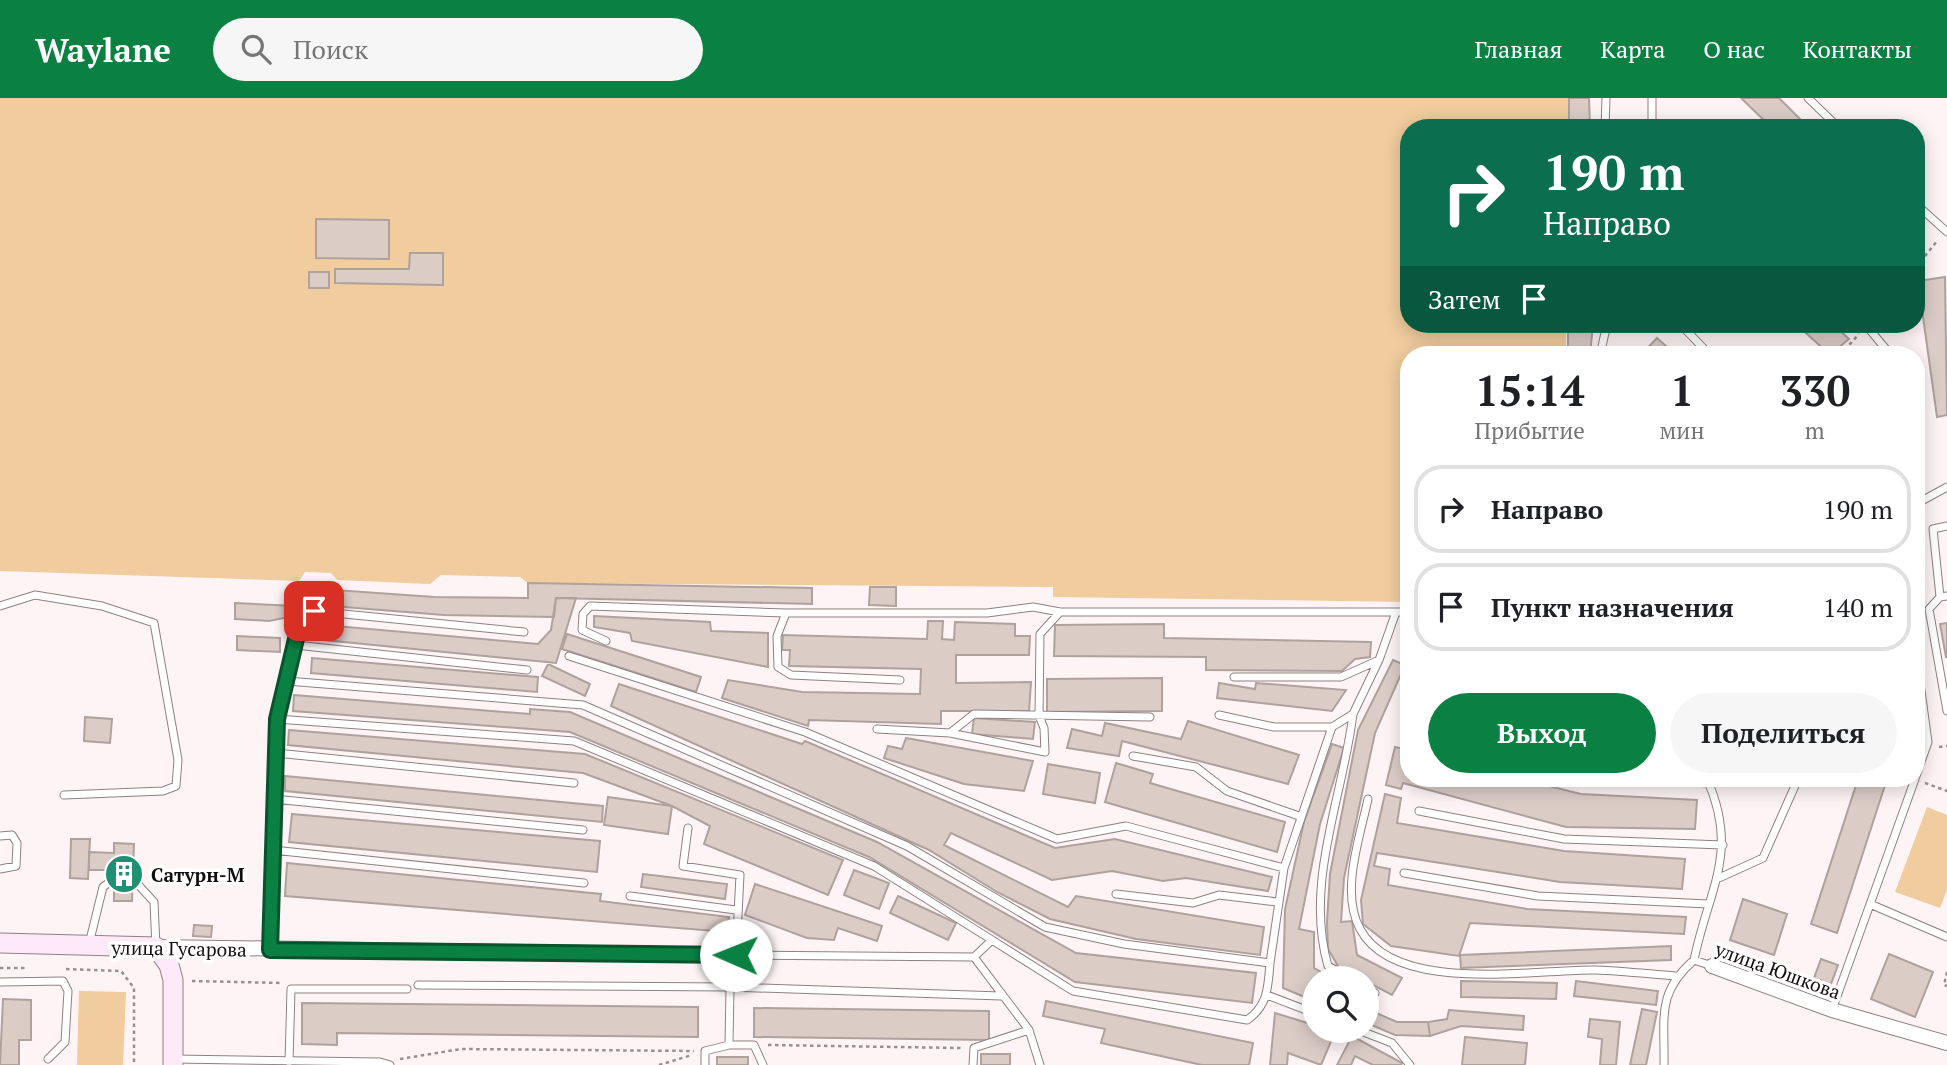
<!DOCTYPE html>
<html lang="ru">
<head>
<meta charset="utf-8">
<style>
	:root { --surface:#fff; --page:#f6f6f6; --text:#202124; --muted:#757577; --line:#e0e0e0; --accent:#0b8043 }
	body { margin:0; font-family:"PT Serif",serif; background:var(--page); color:var(--text); height:100vh; display:flex; flex-direction:column; font-size:26px; white-space:nowrap }
	* { box-sizing:border-box; margin:0 }
	p { font-size:23px; color:var(--muted) }
	.icon { flex:none; width:38px; height:38px; fill:none; stroke:currentColor; stroke-width:2; stroke-linecap:round; stroke-linejoin:round }
	.map { position:relative; flex:1; overflow:hidden }
	.panel { position:absolute; left:1400px; top:248px; width:525px; height:441px; display:flex; flex-direction:column; background:var(--surface); border-radius:28px; box-shadow:0 4px 18px #0003 }
	.panel>* { flex:none }
	.guide { position:absolute; left:1400px; top:21px; width:525px; height:214px; border-radius:28px; box-shadow:0 4px 18px #0003; background:#0b6e4f; color:#fff; overflow:hidden }
	.fabs { position:absolute; left:1302px; top:868px; display:grid; gap:14px }
	.fabs a { display:grid; place-items:center; width:77px; height:77px; border-radius:50%; background:var(--surface); box-shadow:0 4px 18px #0003; font-size:35px }
	.pin { position:absolute; display:grid; place-items:center; width:60px; height:60px; color:#fff; margin:-30px; border-radius:14px; box-shadow:0 4px 10px #0006 }
	.me { position:absolute; width:77px; margin:-38px; rotate:271deg; stroke-linejoin:round; filter:drop-shadow(0 0 5px #0008) }
	.turn { display:flex; align-items:center; gap:24px; height:147px; padding:0 28px; font-size:32px }
	.turn .icon { width:91px; height:91px; stroke-width:2.5 }
	.turn b { display:block; font-size:49px; line-height:60px }
	.then { display:flex; align-items:center; height:66px; padding:0 28px; background:#0003; gap:14px; font-size:26px }
	.eta { display:flex; justify-content:space-evenly; align-items:center; height:119px; text-align:center }
	.eta b { font-size:42px; font-weight:700; line-height:49px }
	.primary-button { display:flex; gap:14px; margin-top:auto; padding:14px 28px }
	.primary-button a { flex:1; height:80px; border-radius:42px; background:var(--accent); color:#fff; font-size:28px; font-weight:700; line-height:80px; text-align:center }
	.primary-button a+a { background:var(--page); color:var(--text) }
	ul { padding:0; list-style:none }
	li { display:flex; align-items:center; gap:21px; height:88px; margin:0 14px 10px; padding:0 14px; border:4px solid var(--line); border-radius:28px }
	li div { flex:1 }
	li b { display:block; font-size:26px }
	li em { font-style:normal }
	header { display:flex; align-items:center; gap:42px; box-sizing:border-box; height:98px; padding:0 35px; background:var(--accent); color:#fff }
	header strong { font-size:33px }
	nav { display:flex; gap:38px; margin-inline-start:auto; font-size:24px }
	.search { width:490px; height:63px; background:var(--page); display:flex; align-items:center; gap:18px; box-sizing:border-box; padding:0 24px; border-radius:38px; color:var(--muted); font-size:26px }
	.map>svg:first-child { display:block }
</style>
</head>
<body>
<header>
<strong>Waylane</strong>
<div class="search"><svg class="icon" aria-label="search" viewBox="0 0 24 24"><circle cx="10" cy="10" r="6"/><path d="M15 15l6 6"/></svg>Поиск</div>
<nav><a>Главная</a><a>Карта</a><a>О нас</a><a>Контакты</a></nav>
</header>
<div class="map">
<svg width="1947" height="967" viewBox="0 0 1947 967">
	<rect width="100%" height="100%" fill="#fef4f5"/>
	<path fill="#f0cc9e" d="M0,0h1568v30h-159v196h157v31h-157v247l-356,-5v-10l-525,-4 -8,-6 -79,-2 -11,9 -93,-4 -6,-7 -26,-1 -6,9 -299,-10z
		M1927,709l20,8v75l-7,18 -45,-16z
		M79,893l47,1 -3,73h-46z"/>
	<path fill="#dbccc6" stroke="#afa19c" stroke-width="2" d="M1569,0h20l1,30h-21z
		M1741,0h38l30,30h-37z
		M316,121l73,1v39l-73,-1z
		M410,155h33v32l-108,-2v-14h74z
		M309,174h20v16h-20z
		M1945,179l2,138 -10,2 -19,-136z
		M1568,226h25l-3,31h-22z
		M1796,226h37l16,15 -19,16z
		M1657,240l19,17h-35z
		M528,485l284,5v16l-256,-6 -2,19 -110,-2 -138,-11 1,-16 127,9 94,1z
		M870,489h26v19l-27,-1z
		M556,500h20l-20,65 -232,-23 1,-15 213,19 13,-14z
		M235,505l60,3 -1,10 -25,5 -34,-2z
		M594,518l116,6 1,9 57,2v34l-136,-26 -2,-8 -36,-6z
		M928,523h15l-1,18 12,1 1,-18 60,2v12h15l-1,19h-73v28l75,-1 -2,29h-88v13l-132,-4 -1,6 -86,-28 6,-18 74,12 118,2 1,-25 -132,-3 1,-16h-8l1,-15 144,4z
		M1947,525v34h-1l-6,-33z
		M1164,526v14l207,4 -1,15 -15,2 -13,12 -136,-1v-13l-152,-1 1,-31z
		M567,536l134,43 -5,15 -134,-43z
		M237,538l43,2v14l-43,-2z
		M312,560l226,19 -1,15 -226,-19z
		M1393,562l12,5 -30,68 -31,145 -3,44 11,-1 5,34 45,23 -10,17 -25,-13v-4h-8l-20,-10 -11,-19 -1,-27 3,-48 28,-144z
		M548,566l42,20 -5,12 -43,-20z
		M1162,580v33l-115,1v-33z
		M1219,585l36,6 1,-6 90,7 -14,21 -115,-13z
		M619,586l183,60 3,-3 250,107 60,-9 157,38 -4,14 -82,-13 -23,3 -51,-10 -60,9 -101,-47 -7,12 124,62 8,-11 188,31 -4,28 -124,-16 -86,-20 -53,-27 -68,-42 -318,-144z
		M294,597l236,19v-5l40,3 307,130 199,111 180,20 -4,30 -177,-21 -206,-125 -299,-125 -277,-21z
		M85,619l27,2 -2,24 -26,-2z
		M974,620l61,4 -2,17 -61,-5z
		M1188,623l111,34 -11,29 -166,-43 -3,15 -52,-8 5,-19 30,7 3,-13 76,16z
		M289,632l296,24 258,106 -15,35 -124,-51 6,-18 -38,-20 -89,-33 -295,-28z
		M906,640l127,23 -9,30 -60,-7 -80,-26 4,-12 14,3z
		M1332,646l12,4 -24,76 -21,105 15,3v36l18,10h-18v23l-31,-13 2,-79 19,-87z
		M1395,649l14,3v29h112l60,15 116,6 -2,29 -129,-2 -163,-44 -2,6 -15,-4z
		M1116,665l37,11 -3,9 135,39 -8,30 -172,-50z
		M1048,666l52,9 -5,30 -52,-9z
		M285,678l318,30 -1,16 -317,-31z
		M1858,681h29l-50,154 -26,-9z
		M1385,696l16,4 -4,25 167,28 121,8 -3,30 -122,-7 -183,-29 -3,13 16,3 -2,16 139,24 159,8 -2,17 -214,-11 -11,33 -68,-10 -28,-22 -2,-24z
		M608,699l64,9 -4,28 -64,-9z
		M292,716l308,27 -3,31 -308,-30z
		M71,741h19l-2,40 -18,-1z
		M114,745l20,1 -2,57h-18v-31h-25v-18l25,1z
		M287,765l314,31 -1,7 129,16 -2,15 -442,-36z
		M854,772l35,13 -10,26 -35,-14z
		M643,776l84,10 -2,15 -84,-12z
		M755,786l127,42 -5,15 -39,-13 -4,12 -27,-2 -62,-23z
		M898,798l58,27 -8,17 -58,-27z
		M1743,801l44,15 -13,41 -44,-15z
		M194,827l18,1 -1,11 -18,-1z
		M1671,848v14l-210,8 -1,-13z
		M1889,856l44,18 -18,45 -44,-18z
		M1821,861l17,6 -7,19 -17,-6z
		M1461,883l96,2 -1,16 -95,-2z
		M1576,883l82,10 -2,14 -82,-9z
		M3,901l28,1v40h-12v25h-19z
		M1046,903l207,42 -4,22h-47l-101,-22 4,-14 -62,-13z
		M302,905l396,4v30l-361,-4v12l-35,-1z
		M754,910l235,3v29l-235,-3z
		M1367,911l30,13h31l2,14 -35,-1 -28,-12z
		M1642,911l15,3 -11,53h-16z
		M1449,912l75,6 -1,14 -62,-4 -31,10 -2,-14 19,-3z
		M1275,915l39,12v6l21,1 -14,33 -33,-12 -1,12h-17z
		M1590,921l30,3 -4,43h-16l2,-26 -14,-2z
		M1352,938l50,27 -1,2h-28l-18,-9 -4,9h-14z
		M1465,939l62,6 -2,22h-63z
		M981,956h29v11h-29z
		M717,959h31v8h-31z"/>
	<g fill="none" stroke-linecap="round" stroke-linejoin="round">
		<defs>
			<path id="lane" d="M1808,0l31,30
				M1605,30l1,-30
				M1652,30v-30
				M1916,106l31,28
				M1865,226l20,24v7
				M1683,229l27,28
				M1600,257l7,-31
				M1916,406l31,-17
				M1947,428l-14,3 7,68 7,-1
				M1940,499l-11,12 18,102
				M0,508l35,-11 67,11 52,17 24,137 -2,26 -13,5 -99,4
				M786,515l-9,23 1,31 13,8 109,5
				M606,543l-24,-11 1,-16 7,-8 196,7h201l46,-6 27,5h336
				M296,547l231,25
				M1916,556l12,88 -12,34
				M569,558l236,76 252,107 69,-13 158,42
				M1234,579h107l38,-17
				M287,583l13,-59 14,-11 210,21
				M1219,617l55,12h58
				M277,621l297,22 300,125 118,74
				M877,631l73,4 95,19 -1,-24 -5,-12 1,-82 20,-22
				M950,635l24,-19 176,3
				M276,655l298,30
				M1133,658l63,11 31,24 72,25
				M1644,681l65,4
				M1707,681c33,74 1,111 -13,181l18,6
				M274,701l309,31
				M1368,701c-8,38 -28,93 -8,130 35,66 175,40 236,41 26,1 53,4 79,6
				M1419,713l145,28 159,6
				M688,730l-5,38 57,9 -4,80 -6,32 -1,58h25l9,20
				M0,738l12,-1 5,8 -1,23 -16,3
				M273,752l311,33
				M1404,775l134,23 171,8
				M1719,780l44,-20 35,-79
				M133,781l21,23 2,45
				M1116,796l77,9 26,-8 58,7
				M630,798l106,14
				M1870,806l77,33
				M89,846l14,-57 11,-8
				M270,852l7,-231 10,-38 296,24 324,141 138,81 79,17 146,19 14,-95 48,-141 21,-13 26,-54 17,-48h13
				M736,857l238,2 55,73 11,35
				M974,859l18,-17 81,51 174,29c21,-14 21,-33 23,-57
				M1350,880l-22,-12c-24,-83 15,-169 25,-252
				M0,884l63,-1 5,10 -3,51 -17,17
				M418,887l312,2 271,9
				M1367,890l8,5
				M1267,897l47,18
				M1832,912l83,-231
				M1361,933l31,12 18,22
				M174,961l206,3 10,3
				M289,964l2,-73h116
				M705,967v-14l24,-6
				M973,967l1,-17 55,-18
				M1664,967c1,-47 -8,-72 30,-105"/>
			<path id="street" d="M156,849l580,8
				M1712,868l120,44 115,33"/>
			<path id="secondary" d="M0,845l156,4 13,18 4,15v85"/>
		</defs>
		<use href="#lane" stroke="#8f8082" stroke-width="9"/>
		<use href="#street" stroke="#8f8082" stroke-width="16"/>
		<use href="#secondary" stroke="#8f8082" stroke-width="21"/>
		<path stroke="#978f90" stroke-width="2.5" stroke-dasharray="3.5 3.5" stroke-linecap="butt" d="M1916,169l22,-27
			M1840,257l19,-21
			M1939,649l8,-1
			M1925,685l22,8
			M0,870h28
			M66,871l55,2 13,17v77
			M1947,874l-3,13 3,1
			M192,883l91,2
			M768,947l193,3
			M400,961l61,-10 233,2
			M659,967l33,-10"/>
		<use href="#lane" stroke="#fff" stroke-width="7"/>
		<use href="#street" stroke="#fff" stroke-width="14"/>
		<use href="#secondary" stroke="#fde9f8" stroke-width="19"/>
	</g>
	<g fill="none" stroke-linecap="round" stroke-linejoin="round">
		<defs>
			<path id="route" d="M314,513l-14,11 -23,97 -7,231 466,5"/>
		</defs>
		<use href="#route" stroke="#07532c" stroke-width="18"/>
		<use href="#route" stroke="#0b8043" stroke-width="12"/>
	</g>
	<defs>
		<symbol id="building-disc" viewBox="-11 -11 22 22"><circle r="9.5" fill="#1e9174" stroke="#fff"/><path d="M-4-6H4V6H1V3H-1V6H-4ZM-2.5-4.3h1.7v1.8h-1.7ZM.8-4.3h1.7v1.8H.8ZM-2.5-1h1.7V.8h-1.7ZM.8-1h1.7V.8H.8Z" fill="#fff"/></symbol>
	</defs>
	<g fill-rule="evenodd">
		<use href="#building-disc" x="102" y="754" width="44" height="44"/>
	</g>
	<g text-anchor="middle" dominant-baseline="central" stroke-width="7" stroke-linejoin="round" paint-order="stroke">
		<g font-size="19" font-weight="bold" fill="#120d0e" stroke="#fff" text-anchor="start">
			<text x="151" y="776">Сатурн-М</text>
		</g>
		<g font-size="19" fill="#120d0e" stroke="#fff">
			<text transform="translate(179 850) rotate(1)">улица Гусарова</text>
			<text transform="translate(1778 872) rotate(20)">улица Юшкова</text>
		</g>
	</g>
</svg>
<div class="fabs">
<a><svg class="icon" aria-label="search" viewBox="0 0 24 24"><circle cx="10" cy="10" r="6"/><path d="M15 15l6 6"/></svg></a>
</div>
<div class="pin" style="left:314px;top:513px;background:#d93025"><svg class="icon" aria-label="arrive" viewBox="0 0 24 24"><path d="M6 21V4h12l-3 4 3 4H6"/></svg></div>
<svg class="me" style="left:736px;top:857px" viewBox="-20 -20 40 40"><circle r="19" fill="#fff"/><path d="M0-13L10 11 0 6-10 11z" fill="#0b8043"/></svg>
<div class="guide">
<div class="turn"><svg class="icon" aria-label="right" viewBox="0 0 24 24"><path d="M7 20v-9h11M14 6l5 5-5 5"/></svg><div><b>190 m</b>Направо</div></div>
<div class="then">Затем<svg class="icon" aria-label="arrive" viewBox="0 0 24 24"><path d="M6 21V4h12l-3 4 3 4H6"/></svg></div>
</div>
<section class="panel">
<div class="eta">
<div><b>15:14</b><p>Прибытие</p></div>
<div><b>1</b><p>мин</p></div>
<div><b>330</b><p>m</p></div>
</div>
<ul>
<li><svg class="icon" aria-label="right" viewBox="0 0 24 24"><path d="M7 20v-9h11M14 6l5 5-5 5"/></svg><div><b>Направо</b></div><em>190 m</em></li>
<li><svg class="icon" aria-label="arrive" viewBox="0 0 24 24"><path d="M6 21V4h12l-3 4 3 4H6"/></svg><div><b>Пункт назначения</b></div><em>140 m</em></li>
</ul>
<div class="primary-button"><a>Выход</a><a>Поделиться</a></div>
</section>
</div>
</body>
</html>
